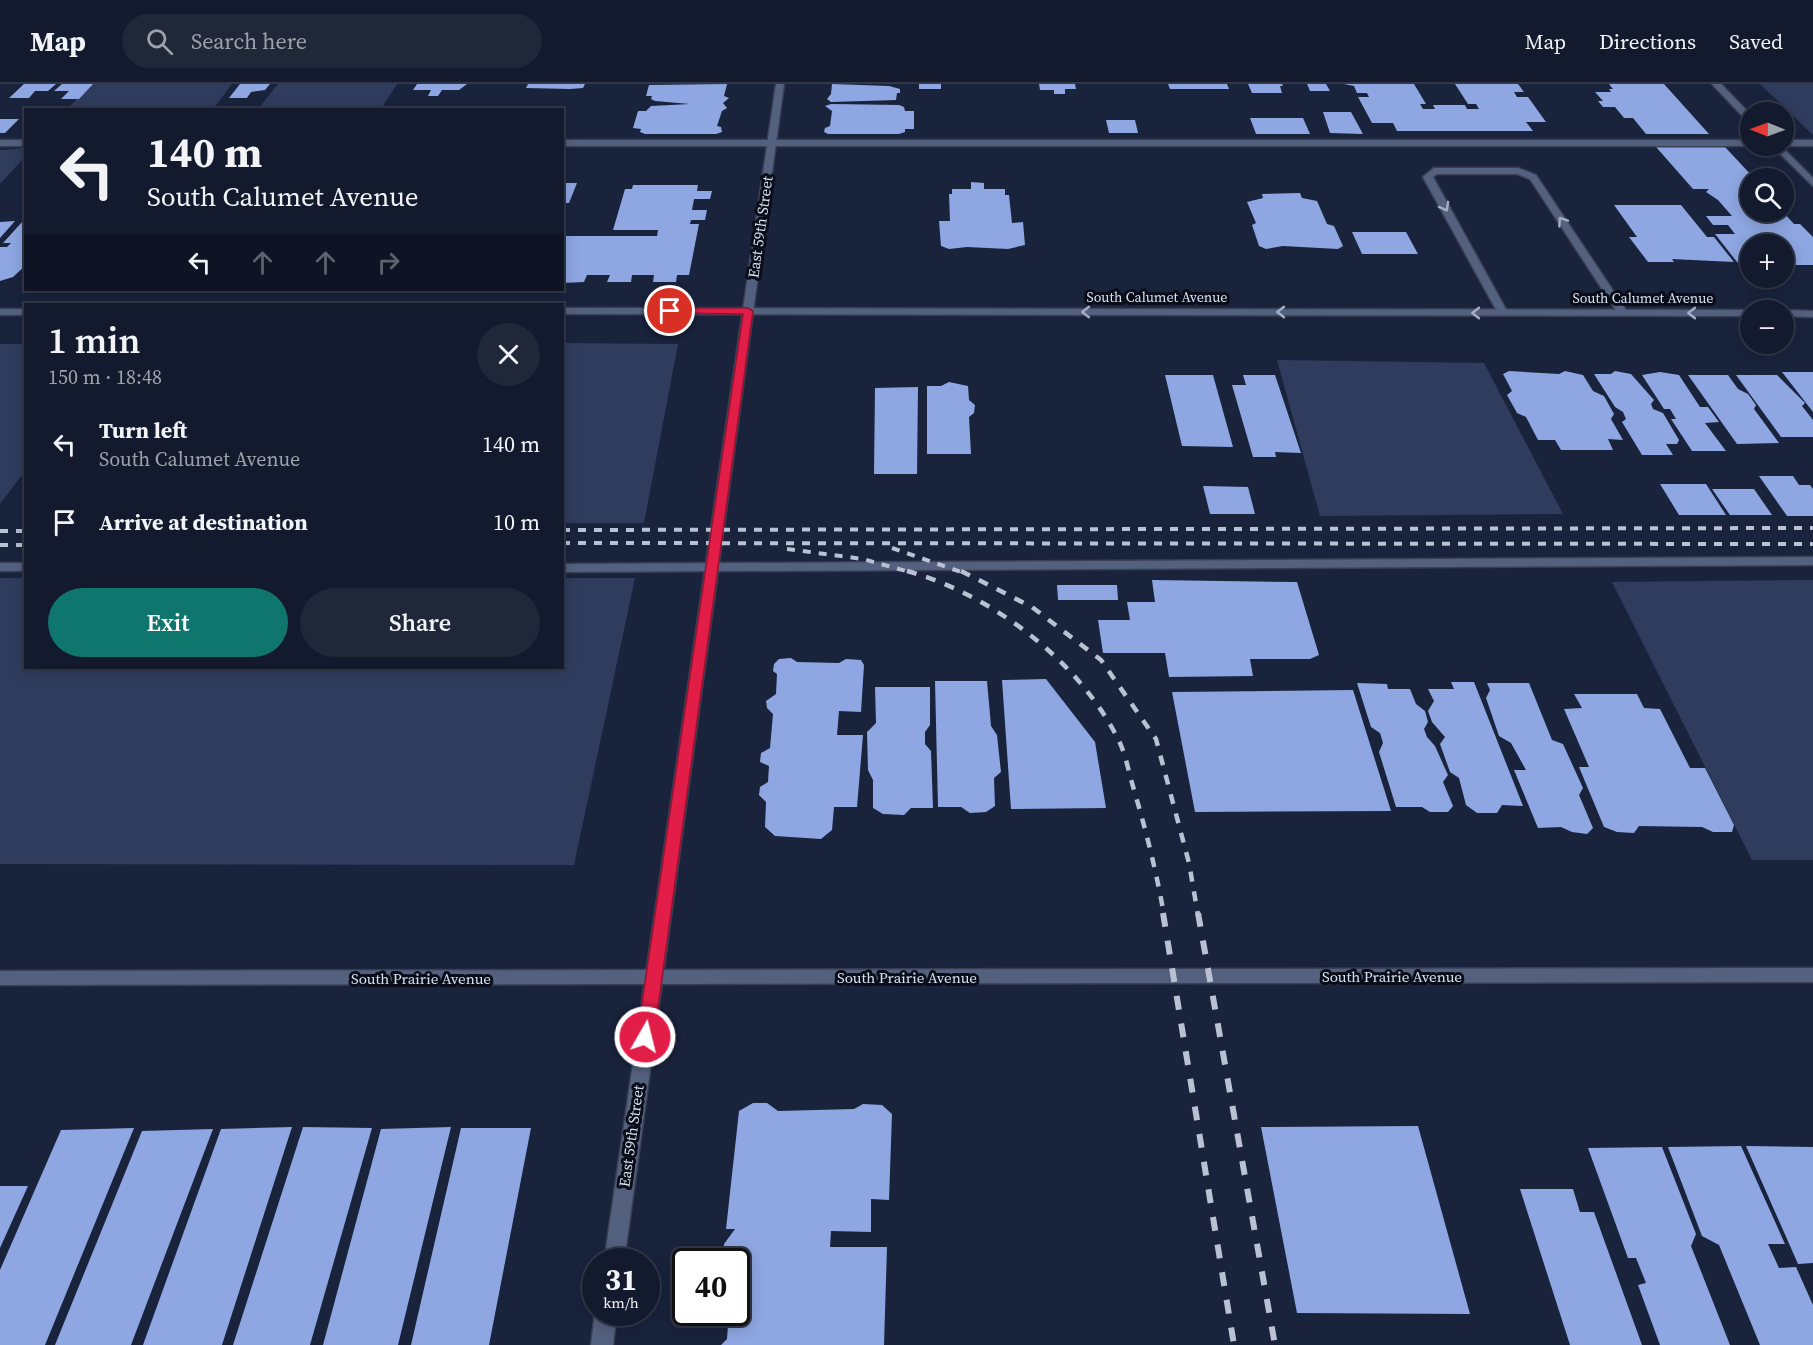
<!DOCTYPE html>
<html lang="en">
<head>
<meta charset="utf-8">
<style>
	:root { --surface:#131a2d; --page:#202739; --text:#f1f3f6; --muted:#9da1aa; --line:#323849; --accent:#0f766e }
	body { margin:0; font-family:"Source Serif 4",serif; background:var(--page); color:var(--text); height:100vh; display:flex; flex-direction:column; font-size:22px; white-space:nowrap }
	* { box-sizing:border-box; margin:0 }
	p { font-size:20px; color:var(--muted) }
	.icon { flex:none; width:33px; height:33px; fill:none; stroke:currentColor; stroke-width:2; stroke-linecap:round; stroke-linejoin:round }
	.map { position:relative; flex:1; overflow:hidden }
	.panel { position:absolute; left:24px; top:219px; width:540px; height:366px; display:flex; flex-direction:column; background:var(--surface); border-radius:0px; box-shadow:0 3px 15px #0003,0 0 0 2px var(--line) }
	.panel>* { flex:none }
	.hud { position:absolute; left:24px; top:24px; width:540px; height:183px; border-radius:0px; box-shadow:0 3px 15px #0003,0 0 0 2px var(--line); background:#131a2d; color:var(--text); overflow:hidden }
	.needle { width:39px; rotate:271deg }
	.controls { position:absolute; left:1740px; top:18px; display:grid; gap:12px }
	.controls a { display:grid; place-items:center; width:54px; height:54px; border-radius:50%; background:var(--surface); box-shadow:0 3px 15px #0003,0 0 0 2px var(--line); font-size:30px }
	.speed { position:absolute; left:582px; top:1164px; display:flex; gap:12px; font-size:30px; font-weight:700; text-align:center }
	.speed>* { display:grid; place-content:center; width:78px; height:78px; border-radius:50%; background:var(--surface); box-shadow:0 3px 15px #0003,0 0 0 2px var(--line); line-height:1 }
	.speed small { font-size:15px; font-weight:400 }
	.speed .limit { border:3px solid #111; border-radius:9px; background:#fff; color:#111 }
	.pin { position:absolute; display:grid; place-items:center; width:51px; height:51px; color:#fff; margin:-26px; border:3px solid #fff; border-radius:50%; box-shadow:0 2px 6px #0007 }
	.me { position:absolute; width:66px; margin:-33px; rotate:8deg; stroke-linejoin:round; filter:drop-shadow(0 0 4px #0008) }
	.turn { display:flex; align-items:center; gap:21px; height:126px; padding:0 24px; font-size:27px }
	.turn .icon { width:78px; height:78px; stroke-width:2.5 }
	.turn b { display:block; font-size:42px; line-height:51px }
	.lanes { display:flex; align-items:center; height:57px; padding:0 24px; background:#0003; justify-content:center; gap:30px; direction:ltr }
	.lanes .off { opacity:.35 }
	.round { display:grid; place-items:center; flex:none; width:63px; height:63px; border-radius:32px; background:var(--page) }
	.summary { display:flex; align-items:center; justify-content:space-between; height:102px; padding:0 24px }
	h1 { font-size:36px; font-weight:600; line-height:45px }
	.cta { display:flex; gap:12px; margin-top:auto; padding:12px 24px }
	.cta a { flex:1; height:69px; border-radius:36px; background:var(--accent); color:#fff; font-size:24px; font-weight:600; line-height:69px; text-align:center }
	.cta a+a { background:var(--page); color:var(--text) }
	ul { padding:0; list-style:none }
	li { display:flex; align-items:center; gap:18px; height:78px; padding:0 24px }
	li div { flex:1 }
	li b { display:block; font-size:22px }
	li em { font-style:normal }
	header { display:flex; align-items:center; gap:36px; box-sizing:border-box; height:84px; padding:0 30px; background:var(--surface); border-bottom:2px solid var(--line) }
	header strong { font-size:28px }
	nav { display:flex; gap:33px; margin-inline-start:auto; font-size:21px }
	.search { width:420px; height:54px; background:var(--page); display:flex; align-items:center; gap:15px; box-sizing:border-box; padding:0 21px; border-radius:33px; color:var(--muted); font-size:22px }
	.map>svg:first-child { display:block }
</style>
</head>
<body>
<header>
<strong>Map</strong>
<div class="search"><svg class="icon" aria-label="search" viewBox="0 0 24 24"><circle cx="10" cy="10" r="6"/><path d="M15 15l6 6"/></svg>Search here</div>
<nav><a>Map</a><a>Directions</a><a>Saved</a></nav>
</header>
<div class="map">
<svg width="1813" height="1261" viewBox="0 0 1813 1261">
	<rect width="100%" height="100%" fill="#19233c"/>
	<path fill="#2f3c5d" d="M92,0h140l-19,25 -147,1z
		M278,0h119l-16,25h-123z
		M1760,0h53v51z
		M25,64v9l-25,27v-34z
		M563,259l115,1 -34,179h-81z
		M0,260h26l-1,127 -25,33z
		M1277,276l207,3 79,151 -243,2z
		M0,494h25l1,90h536l1,-90h72l-61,287 -574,-1z
		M1813,496v280h-61l-140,-278z"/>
	<path fill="#8ea7e2" d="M24,0h32l-8,7h-13l-6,7h-20z
		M62,0h31l-14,15h-18l8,-8h-15z
		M240,0h30l-5,6 -14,2 -4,6h-18z
		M417,0h50l-8,6h-17l-4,6h-10l3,-6h-18z
		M528,0h57l-2,4 -13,1 -44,-1z
		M727,0l-3,12 5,2 -6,5 4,5 -5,3 -5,15 4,1 1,5 -6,2h-71l-5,-2 1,-3 -8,-1 5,-17h8l5,-5 39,-2 -35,-3 -4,-2 1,-3h-6l3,-11z
		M832,0l57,2 11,3v4h-3l-1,7 -65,2 -4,-3 4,-5z
		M919,0h22v5h-22z
		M1039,0h36l1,5h-11v5h-11v-4h-14z
		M1168,0h59l2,5h-59z
		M1248,0h34l1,2h-3l2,7h-30z
		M1307,0h19l4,7h-20z
		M1344,0h70l12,20h-6l3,5h12l-2,-4h32l2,4h12l-3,-5h-8l-13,-20h63l6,8h-10l3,5h11l18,25h-20l7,9h-136l-4,-8h-21l-14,-26h11l-2,-4h-10l-3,-7z
		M1609,0h55l45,50h-63l-13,-16h-9l-9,-11h-12l-5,-6h5l-8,-9h16l-2,-3h4z
		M831,20l68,1 5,2 1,4h9v18h-9v3l-6,2h-71l-4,-2 1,-4 5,-2 2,-15 -7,-5z
		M1323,28h28l12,22 -33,-1z
		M1250,34h53l7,16h-54z
		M0,35h19l-14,14h-5z
		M1106,36h29l3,13h-29z
		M1656,63h69l29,31h-4v34h33l11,12h6l13,13v28h-29v-21h-34v21l-13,-3 -22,-28h20l-7,-9h-15l-7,-9h26l-14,-16 -12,-8 3,-3h-16z
		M971,98l13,1v6h21v6h4l3,28 11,-1 2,23 -17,4 -41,-2 -18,2 -8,-3 -2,-25h11l-1,-27h3v-5h19z
		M562,99h15l-8,20h-7z
		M633,101h65l-1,6h15l-2,8h-16l-2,11h15l-2,10h-14l-1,4h9l-10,51h-12l-1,7h-23l1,-7h-22l-1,7h-24l3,-7h-23l-3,7 -22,1 3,-8h-3v-39h95l1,-6h-45l12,-41h7z
		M1300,109l2,5 15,3 10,23 7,2 9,20 -5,3 -55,-3 -17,3 -7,-3 -7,-21 4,-2 -9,-21 16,-4 -1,-4z
		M1614,121h67l26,32h7l20,25 -62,-3 2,3h-26l-19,-25h8z
		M15,137l-15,17v-16z
		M23,137h3v44l-13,12 -13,4v-34h7l4,-4h-8z
		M1352,148h54l12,22h-56z
		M1509,287l50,3 6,-3 18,4 10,16 11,5 10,18 -3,5 12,21 -15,-1 5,11h-52l-6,-10h-17l-12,-23 -9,-4 -10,-18 5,-4 -9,-17z
		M1615,287l16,3 23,26 -3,4 2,5 10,4 16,27 -2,4h-11l7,11h-31l-20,-33 4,-3 -3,-7 -8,-5 -21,-33h17z
		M1660,288l19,3 21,32h8l11,15 -14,1 21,28h-34l-21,-32h5l-6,-10h-6l-22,-34z
		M1782,288h31v40z
		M1165,291h48l20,72 -51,-1z
		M1243,291h32l26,78 -26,-1 1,5h-23l-21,-72h14z
		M1688,291h40l10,14 10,5 8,11 -2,4 25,34 -42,1z
		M1736,291h41l28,28 -3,3 11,14v17h-32z
		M949,298l19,4 1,14 6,5 -1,8 -5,4 2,37h-44v-68h14z
		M918,303l-1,87h-43l1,-86z
		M1759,392h34l6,9h11l3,4v27h-26z
		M1660,400h46l20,31h-47z
		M1203,402l45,1 7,27h-45z
		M1712,405h42l18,26h-42z
		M1152,496l145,2 22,73 -9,4h-60l3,17 -84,1 -4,-24h-62l-5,-33h32l-3,-18h28z
		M1057,501h60l1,15h-60z
		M791,574l6,4 42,1 7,-4 15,1 3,5 -3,47 -22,-1 -2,24h26l-6,72h-23l-2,23 -11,9 -46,-3 -10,-9 1,-25 -7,-7 1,-8 8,-5 1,-16 -9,-4 1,-9 9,-5 3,-34 -6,-6 -1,-7 10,-7 1,-20 -4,-3 1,-7 5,-5z
		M1046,595l49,63 11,66 -95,1 -9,-129z
		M935,597h52l4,45 6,9 4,37 -7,6 1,28 -9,6 -16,1 -9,-6h-23z
		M1451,598h23l49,124 -21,-1 -5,8h-20l-11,-8 -7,-27 -9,-6 -10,-28 5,-7 -13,-15 -4,-11 6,-10 -6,-12h26z
		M1357,599l30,1 1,5h22l6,15 9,7 3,11 -4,7 3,8 8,9 13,29 -5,7 10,24 -5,6h-18l-8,-5h-26l-17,-55 4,-9 -3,-10 -9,-6z
		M1487,599h42l23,57 11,4 20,44 -4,7 14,33 -6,6 -15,-2 -11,-5 -23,1 -24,-58h12l-15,-27 -12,-7 -13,-38 4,-8z
		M875,603h55v38l-5,7v12l6,7 2,57h-22l-7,7 -21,-1 -10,-6v-28l-5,-10 -1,-38 9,-9z
		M1353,606l38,121 -196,1 -23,-120z
		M1574,610h63l7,14 16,1 30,59h15l29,57 -2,7h-19l-11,-5 -63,-1 -5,7 -17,-1 -13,-5 -25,-60h10l-25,-58 18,-1z
		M753,1019h14l11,8 76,-2 9,-5 19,1 10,9 -3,86 -18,-1v33l-40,-1 -1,16h57l-3,98h-163l6,-6 2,-27h7v-50h-11l-2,-4 1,-14 11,-15h-9l13,-118z
		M1418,1042l52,188 -173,-1 -36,-186z
		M292,1043l-70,218h-79l78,-216z
		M303,1043l69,1 -62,217h-77z
		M451,1043l-53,218h-75l58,-216z
		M134,1044l-89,217h-45v-75l61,-140z
		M461,1044h70l-42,217h-78z
		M213,1045l-82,216h-76l87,-214z
		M1741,1062l44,98h-17l11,24 17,-1 17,38v40h-53l-41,-100 -17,-9 -34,-89z
		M1746,1062l67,1v116l-15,1z
		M1662,1063l34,87 -5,12 39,99h-70l-22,-60 8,-2 -10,-25h-8l-40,-110z
		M0,1102h28l-28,62z
		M1520,1105h53l7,23h14l48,133h-72z"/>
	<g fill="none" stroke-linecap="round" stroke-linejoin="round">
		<defs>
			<path id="lane" d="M0,56h26v6h-26z
				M562,56h1188l1,6h-1189z
				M1784,56h29v6h-29z
				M1518,84l18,7 92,138 -1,2h-8l-89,-136 -13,-5h-80l-4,3 75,136 -9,2 -76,-138 11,-9z
				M1813,473v8l-1251,7v-8z
				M0,479h26v8h-26z"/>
			<path id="street" d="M1712,0h9l29,30v8l-3,-1z
				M1772,62h9l32,32v8z
				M562,224l1188,2h3h-3v6l-1188,-2z
				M0,225h26v6h-26z
				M1781,226h3l29,1v6l-29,-1v-6z
				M1813,884v14l-1813,3v-14z"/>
			<path id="secondary" d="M776,0h8l-160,1178h-20z
				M595,1228h22l-4,33h-22z"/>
		</defs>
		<use href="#lane" stroke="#383e54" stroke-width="3"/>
		<use href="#street" stroke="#383e54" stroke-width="3"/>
		<use href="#secondary" stroke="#383e54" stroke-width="3"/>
		<use href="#lane" fill="#54617e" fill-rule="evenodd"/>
		<use href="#street" fill="#54617e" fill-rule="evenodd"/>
		<use href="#secondary" fill="#54617e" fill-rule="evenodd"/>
		<path stroke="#b9c1d3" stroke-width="4" stroke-dasharray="8 8" stroke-linecap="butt" d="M562,446l1251,-2
			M0,447h26
			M562,459l1251,1
			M0,461h26
			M892,464l72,25
			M787,465l76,10 50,14"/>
		<path stroke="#b9c1d3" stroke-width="4.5" stroke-dasharray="10 10" stroke-linecap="butt" d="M907,487c84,23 172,90 211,168 7,13 10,30 14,44 13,44 24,86 32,132
			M961,487l71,36 69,53 55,79 33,124 9,52"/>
		<path stroke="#b9c1d3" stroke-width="6" stroke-dasharray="14 14" stroke-linecap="butt" d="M1163,829l71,432
			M1198,829l77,432"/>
	</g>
	<defs><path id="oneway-chevron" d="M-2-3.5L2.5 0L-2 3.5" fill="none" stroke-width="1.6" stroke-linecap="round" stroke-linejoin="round" transform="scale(1.5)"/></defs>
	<g stroke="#a3adc3">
		<use href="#oneway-chevron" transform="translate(1445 123) rotate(61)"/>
		<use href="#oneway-chevron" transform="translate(1562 137) rotate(-124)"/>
		<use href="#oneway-chevron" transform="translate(1086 228) rotate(-180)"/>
		<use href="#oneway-chevron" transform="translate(1281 228) rotate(-180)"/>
		<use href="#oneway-chevron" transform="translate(1476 229) rotate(-180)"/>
		<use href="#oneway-chevron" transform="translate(1692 229) rotate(-180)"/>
	</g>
	<path fill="#e11d48" stroke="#92132f" stroke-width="1.5" d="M670,224h78l5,3 -99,726 -3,5 -6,3 -5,-3 -3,-5 106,-723 -76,-1 -2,-2z"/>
	<g text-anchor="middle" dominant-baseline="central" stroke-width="6" stroke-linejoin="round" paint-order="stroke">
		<g font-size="14" fill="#d8e0f1" stroke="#080d18">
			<text x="1157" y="213">South Calumet Avenue</text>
			<text x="1643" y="214">South Calumet Avenue</text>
		</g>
		<g font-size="15" fill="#d8e0f1" stroke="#080d18">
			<text transform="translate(760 143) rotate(-82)">East 59th Street</text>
			<text x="1392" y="892">South Prairie Avenue</text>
			<text x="907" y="893">South Prairie Avenue</text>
			<text x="421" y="894">South Prairie Avenue</text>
			<text transform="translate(631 1052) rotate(-82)">East 59th Street</text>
		</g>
	</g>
</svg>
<div class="controls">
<a><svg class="needle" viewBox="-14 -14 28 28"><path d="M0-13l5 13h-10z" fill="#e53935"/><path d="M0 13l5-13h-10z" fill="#9da1aa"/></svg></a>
<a><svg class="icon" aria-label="search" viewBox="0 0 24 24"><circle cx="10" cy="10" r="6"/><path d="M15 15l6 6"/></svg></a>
<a>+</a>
<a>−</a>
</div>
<div class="speed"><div>31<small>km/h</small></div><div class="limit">40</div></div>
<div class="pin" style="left:670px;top:227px;background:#d93025"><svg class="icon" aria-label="arrive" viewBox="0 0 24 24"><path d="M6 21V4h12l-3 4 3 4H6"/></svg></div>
<svg class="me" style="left:645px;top:953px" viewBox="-20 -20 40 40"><circle r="17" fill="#e11d48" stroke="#fff" stroke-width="3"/><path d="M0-11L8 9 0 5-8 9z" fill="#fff"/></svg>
<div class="hud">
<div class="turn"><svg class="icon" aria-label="left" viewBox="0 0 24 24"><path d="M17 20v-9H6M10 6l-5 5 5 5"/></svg><div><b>140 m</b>South Calumet Avenue</div></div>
<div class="lanes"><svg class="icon" aria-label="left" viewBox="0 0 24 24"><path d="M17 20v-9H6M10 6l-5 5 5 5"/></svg><svg class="icon off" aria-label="ahead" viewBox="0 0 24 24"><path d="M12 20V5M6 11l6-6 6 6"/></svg><svg class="icon off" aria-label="ahead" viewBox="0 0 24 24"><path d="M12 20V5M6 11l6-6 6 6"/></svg><svg class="icon off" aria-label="right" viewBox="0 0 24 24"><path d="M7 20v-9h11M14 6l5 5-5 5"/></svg></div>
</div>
<section class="panel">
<div class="summary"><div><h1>1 min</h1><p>150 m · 18:48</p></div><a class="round"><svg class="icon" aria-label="close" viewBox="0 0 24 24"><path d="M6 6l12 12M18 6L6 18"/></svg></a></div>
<ul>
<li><svg class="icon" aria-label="left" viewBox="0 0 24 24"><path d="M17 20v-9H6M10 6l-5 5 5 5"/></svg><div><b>Turn left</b><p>South Calumet Avenue</p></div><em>140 m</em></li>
<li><svg class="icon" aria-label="arrive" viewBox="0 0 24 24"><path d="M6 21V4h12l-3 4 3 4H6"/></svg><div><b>Arrive at destination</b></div><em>10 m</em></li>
</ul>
<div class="cta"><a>Exit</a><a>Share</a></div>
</section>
</div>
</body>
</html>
